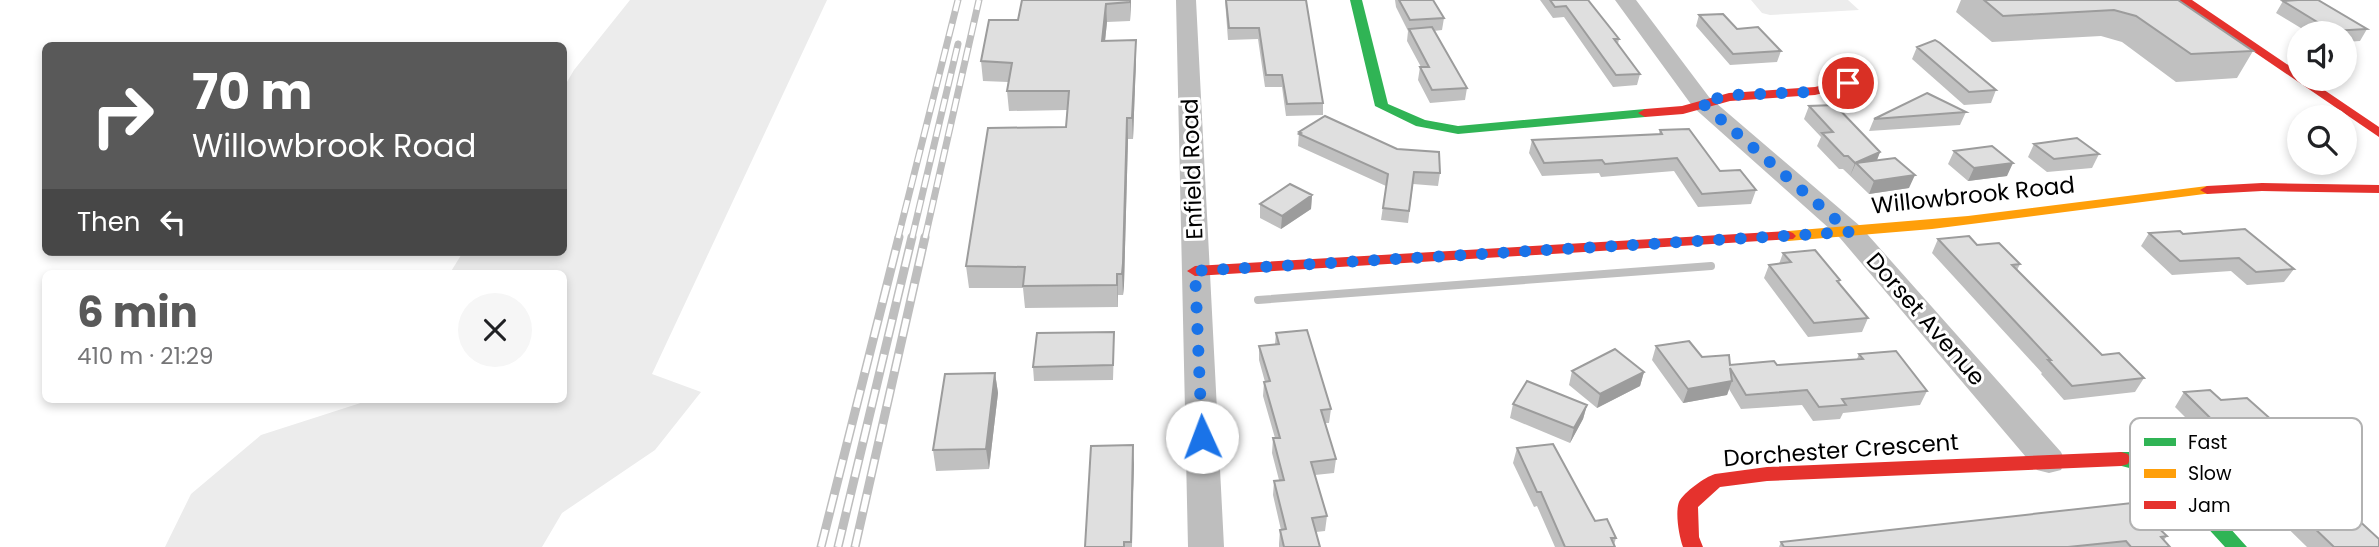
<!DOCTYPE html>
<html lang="en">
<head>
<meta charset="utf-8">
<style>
	:root { --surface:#fff; --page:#f6f6f6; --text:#202124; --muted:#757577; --accent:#595959 }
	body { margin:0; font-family:Poppins,sans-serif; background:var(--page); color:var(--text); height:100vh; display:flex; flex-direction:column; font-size:26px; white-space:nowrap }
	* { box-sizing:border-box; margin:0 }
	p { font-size:23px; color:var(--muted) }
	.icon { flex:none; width:38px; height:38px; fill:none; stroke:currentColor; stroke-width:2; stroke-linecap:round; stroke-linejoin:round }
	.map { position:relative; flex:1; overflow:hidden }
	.side { position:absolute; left:42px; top:270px; width:525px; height:133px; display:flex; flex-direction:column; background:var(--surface); border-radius:10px; box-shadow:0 4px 10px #0003 }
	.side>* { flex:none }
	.hud { position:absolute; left:42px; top:42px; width:525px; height:214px; border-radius:10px; box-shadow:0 4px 10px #0003; background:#595959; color:#fff; overflow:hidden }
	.fabs { position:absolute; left:2287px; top:21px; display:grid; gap:14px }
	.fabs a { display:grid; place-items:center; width:70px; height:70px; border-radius:50%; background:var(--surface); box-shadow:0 4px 10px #0003; font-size:35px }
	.pin { position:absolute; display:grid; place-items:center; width:60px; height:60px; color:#fff; margin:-30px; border:4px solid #fff; border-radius:50%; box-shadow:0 2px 7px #0007 }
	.me { position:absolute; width:77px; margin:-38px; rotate:358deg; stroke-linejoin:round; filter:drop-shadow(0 0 5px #0008) }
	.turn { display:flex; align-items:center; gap:24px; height:147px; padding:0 35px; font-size:32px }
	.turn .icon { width:91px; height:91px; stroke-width:2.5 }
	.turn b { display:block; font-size:49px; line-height:60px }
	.then { display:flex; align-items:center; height:66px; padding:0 35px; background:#0003; gap:14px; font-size:26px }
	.round { display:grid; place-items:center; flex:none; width:74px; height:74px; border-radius:37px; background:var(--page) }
	.summary { display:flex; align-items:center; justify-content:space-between; height:119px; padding:0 35px }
	h1 { font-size:42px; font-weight:700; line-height:52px; color:var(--accent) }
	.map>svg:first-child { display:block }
</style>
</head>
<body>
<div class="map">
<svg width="2379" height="547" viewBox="0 0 2379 547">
	<rect width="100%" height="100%" fill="#fff"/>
	<path fill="#ececec" d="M630,0h197l-175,374 49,18 -46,58 -93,63 -20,34h-377l26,-53 70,-59 112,-36h191v-126h-114l13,-21h101v-165l10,-17z
		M1751,0h97l11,10 -89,5 -8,-2z"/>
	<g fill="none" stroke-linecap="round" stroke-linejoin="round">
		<path stroke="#bfbfbf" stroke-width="8" d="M1258,300l453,-34"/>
		<path fill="#bebebe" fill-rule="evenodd" d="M1176,0h20l28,547h-36z
			M1615,0h21l73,97 151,129 201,226 4,9 -4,9 -12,3 -12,-3 -197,-232 -147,-131z"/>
		<path fill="#30b455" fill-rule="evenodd" d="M1350,0h12l26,104 37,16 33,6 187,-17 7,4 -7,4 -187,17 -42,-8 -41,-20z
			M2121,452h8l45,14 73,81h-22l-65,-71 -46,-12 -2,-5 2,-5z"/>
		<path fill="#ff9f0a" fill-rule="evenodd" d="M2207,186l5,1 2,3 -2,3 -280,36 -144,12 -8,-5 8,-5 180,-15z"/>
		<path fill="#e5322d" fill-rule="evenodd" d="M2178,0h14l108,73v6h8l71,48v10z
			M1867,74l6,4 -1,3 -57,14 -85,6 -47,13 -38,3 -7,-4 7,-4 37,-3 47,-13 86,-6z
			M2262,183l117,2v8l-117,-2 -55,3 -7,-4 7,-4z
			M1788,231l5,2 3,3 -3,3 -598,37 -8,-5 8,-5z
			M2121,452l7,2 2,5 -2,5 -7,2 -354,15 -47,6 -22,20 1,30 4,10h-20c-4,-11 -8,-34 -4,-45 5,-10 26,-25 36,-28l52,-7z"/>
		<defs>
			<path id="rail-far1" d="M898,238l60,-238
				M912,238l46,-194
				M925,238l54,-238"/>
			<path id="rail" d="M821,547l78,-310
				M838,547l74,-310
				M855,547l70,-310"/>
		</defs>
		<use href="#rail-far1" stroke="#bebebe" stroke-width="7"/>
		<use href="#rail" stroke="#bebebe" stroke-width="9"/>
		<use href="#rail-far1" stroke="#fff" stroke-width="4.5" stroke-dasharray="13" stroke-linecap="butt"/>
		<use href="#rail" stroke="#fff" stroke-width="6" stroke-dasharray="18" stroke-linecap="butt"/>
	</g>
	<path fill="#c0c0c0" d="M1022,0h109l-1,21 -23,1 -2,19 31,-1v20l-3,79h-5l-4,146 -1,10h-5v12l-93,1 -2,-20h-54l-3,-22 100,-139 1,-17 -58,1 -2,-20 1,-9 -25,-1 -2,-20 37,-41z
		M1225,0h81l17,103v12l-37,1 -4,-29h-17l-7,-48 -30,1z
		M1395,0h38l11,18 -2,12 -8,1 33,57 -2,12 -35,3 -12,-23 2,-13h1l-14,-26 1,-10 -12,-24z
		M1540,0h48l31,39 -1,5 22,30 -3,11 -24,2 -49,-70 -11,1z
		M1961,0h217l75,51 -16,27 -61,4 -54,-40 -21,-6 -109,6 -36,-30z
		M2283,1l84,28 -7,12 -15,1v-9h-36l-33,-20z
		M1699,15l38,14 44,22 -4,11 -47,3 -34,-39z
		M1917,47l79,43 -5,13 -27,2 -52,-46z
		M1809,106l71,46 -3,8 32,28 -40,6 -26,-25h-4l-22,-23 4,-9 -17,-18z
		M1966,112l-6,13 -91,6 5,-12z
		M1660,130l60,41 36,19 -5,14 -53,3 -24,-36 -73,6 -2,-4 -57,3 -13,-23 3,-13 127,-6z
		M1299,132l141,41 -2,13 -25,-2 -5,39 -27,-3 5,-34 -88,-40z
		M2034,144l65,10 -7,14 -45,4 -19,-15z
		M1954,151l53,25 -39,5 -20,-17z
		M1312,195l-1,14 -30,20 -21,-11v-14z
		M2149,233l34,1 111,35 -10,13 -37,3 -16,-14 -59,4 -31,-29z
		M1938,239l39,6 43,19 -3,6 85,85 42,23 -9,14 -71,8 -23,-26 1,-1 -110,-120z
		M1783,253l57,27 -1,3 29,35 -6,14 -54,5 -44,-59 5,-13 10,-1z
		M1276,333l55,76 -2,14h-4l11,36 -2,14 -19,2 12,41 -2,15 -9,1 4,15h-41v-3l1,-14h1l-8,-35 1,-14 5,-1 -7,-27 1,-15h2l-12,-42 1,-14h1l-6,-22v-14l16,-2z
		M1114,346l-1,34 -79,1 -1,-14z
		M1656,346l46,11 28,8h47l80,-6 2,-5 68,37 -7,14 -77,8 -3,6 -27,2 -11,-16 -61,4 -12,-20 -2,6 -44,8 -31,-43z
		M1572,371l72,1 -4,14 -43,22 -28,-23z
		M995,373l3,20 -9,76 -53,2 -3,-21z
		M2184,392l37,8 53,22 -6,8 21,19 -3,5 30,29 -3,4 66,60h-72l-35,-34 2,-2 -22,-22 2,-3 -79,-79z
		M1513,404l74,1 -4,14 -13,24 -60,-25z
		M1517,448l78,73 21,17 -2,7 1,2h-60l-18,-41 -3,1 -21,-44z
		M1134,464l-2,83h-47z
		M2167,536l-3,4 6,7h-391l2,-5z"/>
	<path fill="#9c9c9c" d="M1130,0h1l-1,21z
		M1106,4l1,18 -4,38 -1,-19z
		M1136,40v20l-3,79 -1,-21z
		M1127,118l1,21 -4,146 -1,10 -1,-21z
		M1880,152l-5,13 -19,-2 -6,13 5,-13z
		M2013,163l-6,13 -39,5 6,-13z
		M1915,175l-6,13 -40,6 5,-13z
		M1312,195l-1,14 -30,20 1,-13z
		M1117,274l1,21v12l-1,-22z
		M1644,372l-4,14 -43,22 3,-14z
		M995,373l3,20 -9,76 -3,-20z
		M1732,381l-5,14 -44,8 5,-14z
		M1587,405l-4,14 -13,24 4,-15z
		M1133,445l1,19 -3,83z"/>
	<path fill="#dfdfdf" stroke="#9c9c9c" stroke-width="2" d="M1022,0h108v2l-24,2 -4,37 34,-1 -4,78h-5l-4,145 -1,11h-5v11l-94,1 2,-19 -59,-1 22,-138 78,-1 3,-36h-62l5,-28 -31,-2 8,-41h29z
		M1226,0h80l17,103 -36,1 -5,-29h-16l-7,-47h-30z
		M1399,0h34l11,18 -34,2z
		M1550,0h38l31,39h-5l26,35 -24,1 -50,-69 -11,1z
		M1984,0h194l75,51 -62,3 -55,-38 -22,-6 -111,6z
		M2298,0h20l49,29 -35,2 -49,-30z
		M1723,14l14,15 21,-2 23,24 -48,3 -34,-39z
		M1432,27l35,61 -35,2 -12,-23h9l-20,-38z
		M1935,40l5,3 56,47 -27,2 -52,-45z
		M1927,93l39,19 -92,7z
		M1835,105l45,47 -25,11 -7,-7h-4l-22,-23 11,-1 -24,-26z
		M1325,116l72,33 42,3 1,21 -26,-1 -5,39 -26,-3 5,-34 -89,-40 2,-1 -2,-1z
		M1689,129l31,42 20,-1 16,20 -54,4 -25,-36 -72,6 -3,-4 -58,3 -12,-23 130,-6 -2,-4z
		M2077,138l22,16 -45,5 -20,-15z
		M1992,146l21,17 -39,5 -20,-17z
		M1895,158l20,17 -41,6 -18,-18z
		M1290,184l22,11 -30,21 -22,-12z
		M2245,229l49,40 -38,3 -17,-14 -59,3 -31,-28 31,-2 3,3z
		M1969,236l8,9 22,-2 21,21 -8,1 90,90 17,-2 25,25 -72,8 -24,-26h3l-113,-121z
		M1815,250l25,30 -3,1 31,37 -54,5 -45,-58 22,-3 -8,-9z
		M1307,330l24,79 -10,1 15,49 -25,3 16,54 -15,2 8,29h-36l-4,-17 6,-1 -12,-48 10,-1 -11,-42h7l-16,-56 6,-1 -11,-35 20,-2 -3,-11z
		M1114,332l-1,33 -80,2 4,-34z
		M1689,341l13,16 27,-2 1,10 44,-4 3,4 86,-6 -4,-5 37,-3 31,40 -85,8 4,6 -27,2 -12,-17 -61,5 -16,-27 2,13 -44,8 -32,-43z
		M1615,349l29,23 -44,22 -28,-23z
		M995,373l-9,76 -53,1 12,-76z
		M1527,381l60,24 -13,23 -61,-24z
		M2210,390l11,10 26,-2 27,24 -13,2 28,25 -8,1 35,33 -6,1 35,33 9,-1 25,23v8h-45l-50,-48 3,-1 -24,-23h5l-84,-83z
		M1553,444l42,77 12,-2 9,19h-5l4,9h-50l-24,-55h-4l-20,-44z
		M1133,445l-2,97h-7v5h-39l6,-101z
		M2132,503l35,33 -6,1 9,10h-39l-5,-6 -58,6h-284l-3,-5z"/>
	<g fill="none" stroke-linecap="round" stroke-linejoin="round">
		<path stroke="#1a73e8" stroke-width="12" stroke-dasharray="0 21.6" d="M1202,437l-7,-166 655,-39 -149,-130 31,-7 78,-3 38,-9"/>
	</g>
	<g text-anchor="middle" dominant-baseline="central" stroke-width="6" stroke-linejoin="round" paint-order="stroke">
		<g font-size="23" fill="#000" stroke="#fff">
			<text transform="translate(1192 169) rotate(-92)">Enfield Road</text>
			<text transform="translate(1973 195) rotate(-6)">Willowbrook Road</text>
			<text transform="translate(1926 319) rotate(49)">Dorset Avenue</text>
			<text transform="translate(1841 450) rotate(-4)">Dorchester Crescent</text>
		</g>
	</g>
	<rect x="2130" y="418" width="232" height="112" rx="10" fill="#fff" stroke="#b2b2b2" stroke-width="2"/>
	<rect x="2144" y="438" width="32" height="8" fill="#30b455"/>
	<rect x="2144" y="469" width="32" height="9" fill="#ff9f0a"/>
	<rect x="2144" y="501" width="32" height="8" fill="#e5322d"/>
	<g font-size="19" fill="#000">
		<text x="2188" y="449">Fast</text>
		<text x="2188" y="480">Slow</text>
		<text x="2188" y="512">Jam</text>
	</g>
</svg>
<div class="fabs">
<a><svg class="icon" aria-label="sound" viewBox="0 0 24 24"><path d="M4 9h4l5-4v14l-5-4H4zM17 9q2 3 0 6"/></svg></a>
<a><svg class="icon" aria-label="search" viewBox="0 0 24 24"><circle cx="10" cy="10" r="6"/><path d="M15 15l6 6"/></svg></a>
</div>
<div class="pin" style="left:1848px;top:83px;background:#d93025"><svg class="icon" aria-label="arrive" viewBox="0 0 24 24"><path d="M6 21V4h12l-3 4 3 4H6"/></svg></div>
<svg class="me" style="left:1202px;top:437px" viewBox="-20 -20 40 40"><circle r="19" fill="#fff"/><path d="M0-13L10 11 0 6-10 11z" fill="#1a73e8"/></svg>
<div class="hud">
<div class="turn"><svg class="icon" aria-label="right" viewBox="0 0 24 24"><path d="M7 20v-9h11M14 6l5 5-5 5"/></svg><div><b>70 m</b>Willowbrook Road</div></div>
<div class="then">Then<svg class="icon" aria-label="left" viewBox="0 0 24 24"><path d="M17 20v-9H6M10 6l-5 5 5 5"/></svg></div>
</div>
<section class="side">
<div class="summary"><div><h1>6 min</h1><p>410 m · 21:29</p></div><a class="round"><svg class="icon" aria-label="close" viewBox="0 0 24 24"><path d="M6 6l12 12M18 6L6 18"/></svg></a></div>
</section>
</div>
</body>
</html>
